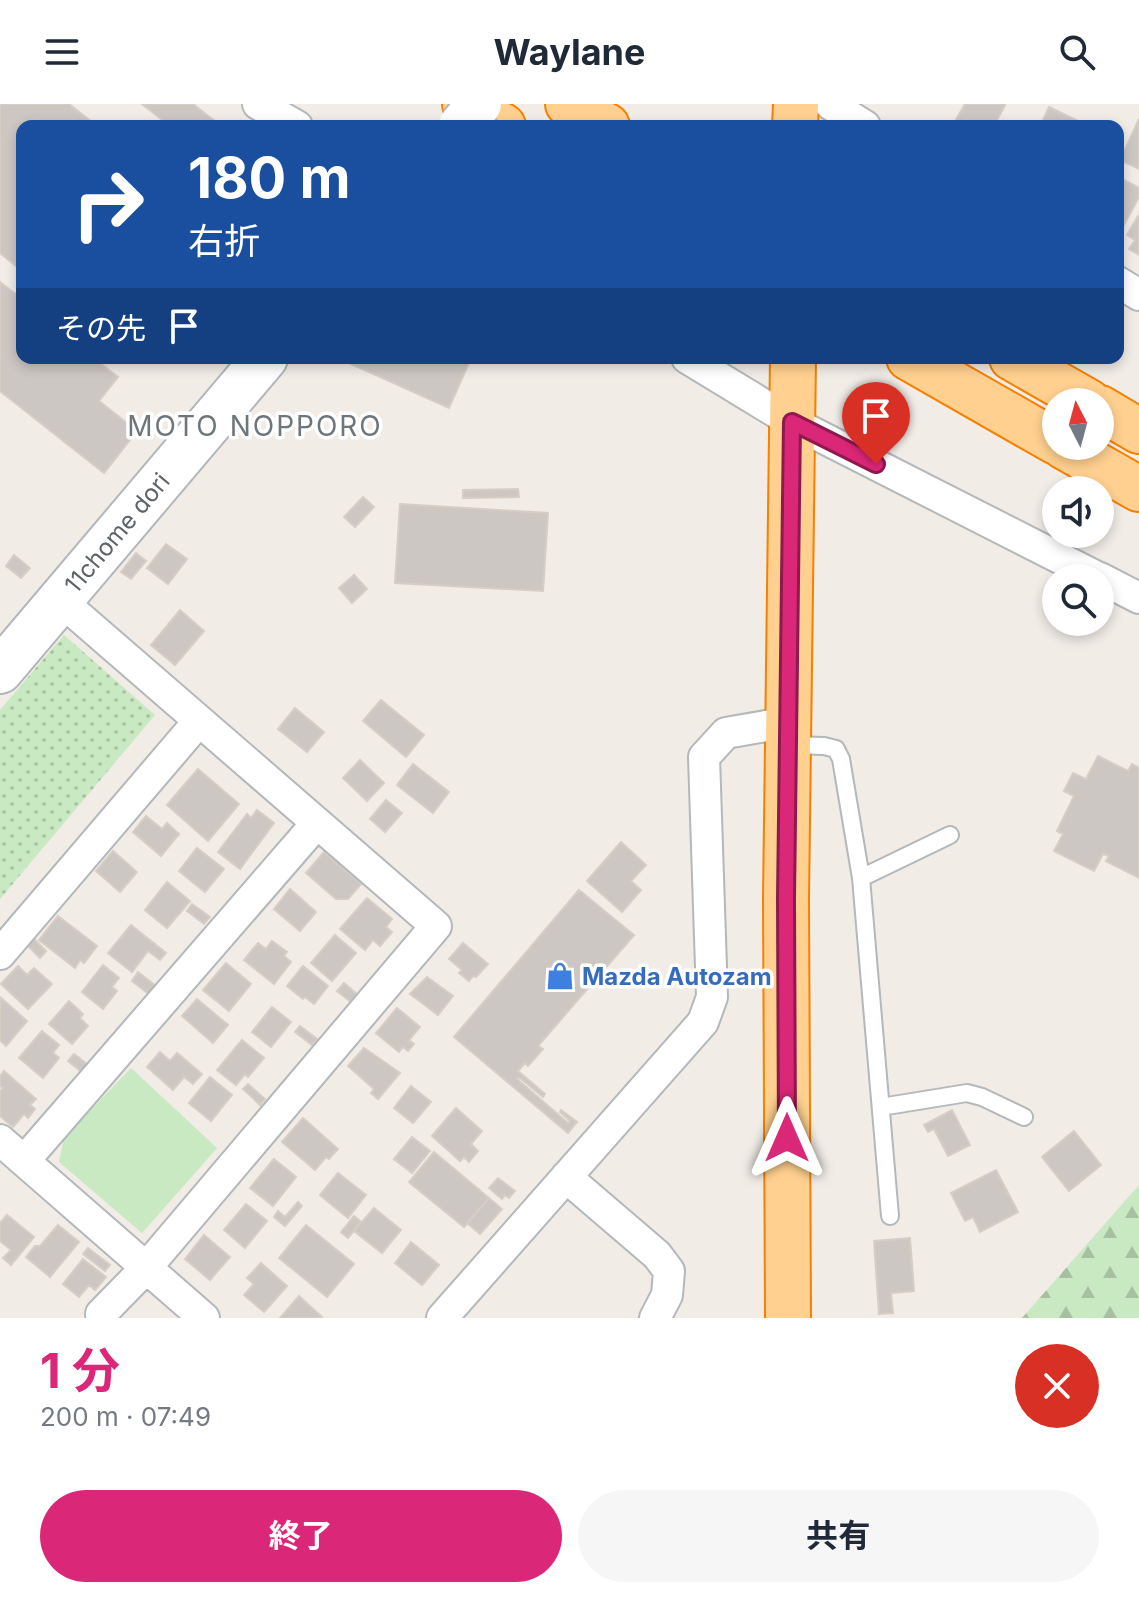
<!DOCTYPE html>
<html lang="ja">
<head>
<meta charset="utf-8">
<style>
	:root { --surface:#fff; --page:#f6f6f7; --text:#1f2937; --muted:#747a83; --accent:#db2777 }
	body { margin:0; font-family:Inter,"Noto Sans JP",sans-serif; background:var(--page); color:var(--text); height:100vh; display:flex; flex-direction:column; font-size:30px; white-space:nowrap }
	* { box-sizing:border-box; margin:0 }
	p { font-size:26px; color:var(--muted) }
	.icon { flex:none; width:44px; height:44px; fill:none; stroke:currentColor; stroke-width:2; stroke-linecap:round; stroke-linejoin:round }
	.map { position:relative; height:1214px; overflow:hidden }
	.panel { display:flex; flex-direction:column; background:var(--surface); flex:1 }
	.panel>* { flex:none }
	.guide { position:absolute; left:16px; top:16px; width:1108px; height:244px; border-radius:16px; box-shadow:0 4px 12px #0003; background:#1a4fa0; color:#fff; overflow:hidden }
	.needle { width:52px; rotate:354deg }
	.fabs { position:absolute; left:1042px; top:284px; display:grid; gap:16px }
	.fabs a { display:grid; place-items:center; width:72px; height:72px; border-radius:50%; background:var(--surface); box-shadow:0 4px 12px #0003; font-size:40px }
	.pin { position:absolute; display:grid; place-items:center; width:68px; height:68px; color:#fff; margin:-82px -34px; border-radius:50% 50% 50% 0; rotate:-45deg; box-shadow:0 0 8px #0007 }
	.pin .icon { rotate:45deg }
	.me { position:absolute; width:88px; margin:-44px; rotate:0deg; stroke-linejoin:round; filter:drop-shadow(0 0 6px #0008) }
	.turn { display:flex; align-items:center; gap:28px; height:168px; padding:0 40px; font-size:36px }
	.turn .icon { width:104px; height:104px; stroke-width:2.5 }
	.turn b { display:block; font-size:56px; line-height:68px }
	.then { display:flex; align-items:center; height:76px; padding:0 40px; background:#0003; gap:16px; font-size:30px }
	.round { display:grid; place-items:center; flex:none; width:84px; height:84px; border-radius:42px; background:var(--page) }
	.overview { display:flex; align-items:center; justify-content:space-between; height:136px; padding:0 40px }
	h1 { font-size:48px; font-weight:700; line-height:60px; color:var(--accent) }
	.action { display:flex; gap:16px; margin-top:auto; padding:16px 40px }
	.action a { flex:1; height:92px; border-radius:48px; background:var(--accent); color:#fff; font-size:32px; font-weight:700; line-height:92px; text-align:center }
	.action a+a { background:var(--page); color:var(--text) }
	header { display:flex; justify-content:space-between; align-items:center; height:104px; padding:0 40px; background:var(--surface); font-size:36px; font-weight:700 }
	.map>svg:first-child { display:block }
</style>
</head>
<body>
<header><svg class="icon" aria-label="menu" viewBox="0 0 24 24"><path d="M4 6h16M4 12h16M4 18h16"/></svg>Waylane<svg class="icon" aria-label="search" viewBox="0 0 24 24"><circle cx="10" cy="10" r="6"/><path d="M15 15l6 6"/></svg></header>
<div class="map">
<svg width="1139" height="1214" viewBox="0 0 1139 1214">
	<defs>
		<pattern id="grass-dots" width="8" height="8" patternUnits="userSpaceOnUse" patternTransform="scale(2)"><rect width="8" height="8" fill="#c8e9c2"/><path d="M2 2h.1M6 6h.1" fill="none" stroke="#a6c0a1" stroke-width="1.8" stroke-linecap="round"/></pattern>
		<pattern id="forest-firs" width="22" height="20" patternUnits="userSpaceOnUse" patternTransform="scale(2)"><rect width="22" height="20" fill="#c8e9c2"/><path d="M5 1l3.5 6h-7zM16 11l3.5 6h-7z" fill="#a6c0a1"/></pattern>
	</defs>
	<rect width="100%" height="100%" fill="#f1ece6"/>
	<path fill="url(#grass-dots)" d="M64,531l91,80 -155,184v-189z"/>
	<path fill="url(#forest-firs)" d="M1139,1081v133h-117z"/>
	<path fill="#c8e9c2" d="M131,964l86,80 -75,85 -83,-71 5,-24z"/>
	<path fill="#ccc7c2" stroke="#d6cdc4" stroke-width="2" d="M0,0h69l28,22h-75v145l-22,-18z
		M142,0h51l28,22h-51z
		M965,0h38l2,1 -11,21h-34l-6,-3z
		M1049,3l29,14 -2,5h-22l-11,-6z
		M1139,15v50l-19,-9z
		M1118,73l21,11v9l-21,39z
		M1138,112l1,1v38l-10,-6 6,-9 -8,-5z
		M0,178l22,17v59h71l25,19 -19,24 38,30 -33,42 -104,-82z
		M338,254h133l-22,50z
		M518,385l1,8 -56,1v-8z
		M363,393l11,10 -19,20 -11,-10z
		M400,400l148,9 -5,78 -148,-8z
		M166,440l21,15 -19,25 -21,-16z
		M136,449l10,8 -15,18 -10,-7z
		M14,451l16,13 -9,10 -15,-12z
		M354,471l13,14 -15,14 -13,-15z
		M180,506l24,21 -29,34 -24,-20z
		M381,596l43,35 -18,22 -43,-36z
		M295,604l29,24 -17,20 -29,-23z
		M1098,652l30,15 4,-7 7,4v110l-33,-17 3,-5 -6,-2 -9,17 -40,-20 9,-17 -6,-3 17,-35 -10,-5 9,-18 13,6z
		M360,656l24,23 -17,18 -24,-23z
		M413,660l36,28 -16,21 -36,-28z
		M198,665l41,35 -31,37 -41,-36z
		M386,696l16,13 -17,19 -15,-13z
		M257,706l17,13 -34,46 -22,-17 29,-38 4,4z
		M146,712l16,13 5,-6 12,11 -18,22 -28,-24z
		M621,738l25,23 -15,16 10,9 -19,22 -35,-31z
		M197,744l27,21 -19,23 -26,-21z
		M113,747l24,21 -17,20 -24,-21z
		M324,748l37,32 -13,15h-12l-30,-26z
		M167,778l23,19 -23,27 -22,-18z
		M290,785l26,23 -16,19 -26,-22z
		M579,786l55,45 -96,111 5,3 -15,17 -3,-3 -7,8 27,23 -2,3 -23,-19 -3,1 51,44 2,-2 -10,-9 1,-2 16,12 -9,11 -114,-96z
		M367,794l25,21 -6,8 6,5 -12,14 -7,-6 -8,10 -25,-21z
		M192,800l18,13 -6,7 -17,-13z
		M58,812l39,30 -13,17 -4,-3 -5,8 -36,-28z
		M131,821l35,28 -6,7 -12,-9 -16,21 -24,-19z
		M335,831l21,18 -24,28 -21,-18z
		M32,833l14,14 -6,7 -14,-14z
		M272,837l15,11 -3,4 7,6 -17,22 -30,-24 14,-17 8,6z
		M463,839l25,21 -12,13 -3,-1 -4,5 -10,-8 3,-3 -13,-11z
		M226,859l25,21 -22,27 -26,-21z
		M103,861l16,13 -7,9 5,4 -14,18 -21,-17z
		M18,862l9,9 7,-7 18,16 -24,25 -27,-25z
		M303,862l25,20 -14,18 -9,-7 -2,2 -16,-13z
		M138,868l19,15 -7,8 -18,-14z
		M427,873l26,19 -15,19 -28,-21z
		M344,879l14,12 -7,7 -14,-11z
		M0,893l27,24 -21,25 -6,-6z
		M197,895l31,26 -15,18 -31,-27z
		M69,897l14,13 -3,4 8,8 -16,18 -23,-20z
		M272,903l19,15 -20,25 -19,-15z
		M397,904l23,19 -11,13 5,4 -6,7 -5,-4 -4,5 -23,-19z
		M300,922l17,13 -5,6 -17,-13z
		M42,927l17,14 -6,8 6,5 -16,20 -24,-20z
		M242,936l22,18 -16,19 -3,-3 -9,11 -19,-15z
		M364,944l36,25 -22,26 -7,-6 3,-4 -26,-23z
		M160,948l10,9 7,-8 25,21 -9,10 -9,-7 -11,13 -26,-23z
		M74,950l14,11 -6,7 -14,-11z
		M4,967l32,28 -6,6 5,4 -7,9 -4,-4 -11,13 -13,-11v-25l3,-3 -3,-2v-10z
		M210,973l22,18 -21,26 -22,-18z
		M248,980l17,15 -5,6 -17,-16z
		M411,982l20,16 -18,21 -19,-15z
		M456,1004l26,23 -11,13 7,7 -9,11 -5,-5 -4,4 -28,-25z
		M952,1006l18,35 -22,11 -14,-27 -6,3 -4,-7z
		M303,1014l35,31 -9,10 -3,-2 -11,13 -33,-28z
		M1074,1027l27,34 -32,26 -27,-34z
		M412,1033l18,14 -18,22 -18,-14z
		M434,1048l55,46 -25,29 -55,-45z
		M274,1055l22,18 -23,29 -23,-18z
		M996,1066l22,42 -38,20 -7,-15 -8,4 -14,-28z
		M338,1069l28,22 -18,23 -28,-23z
		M498,1074l17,13 -6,7 -4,-3 -3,4 -13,-11z
		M489,1094l13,11 -22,25 -13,-11z
		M298,1098l4,4 -17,20 -11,-9 4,-6 7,6z
		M246,1100l21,17 -22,27 -21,-18z
		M374,1104l27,22 -19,23 -28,-22z
		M7,1111l27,22 -23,28 -8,-7 8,-8 -11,-9v-18z
		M354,1112l7,6 -13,16 -7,-6z
		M58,1121l21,17 -29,35 -24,-20 9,-11h5z
		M306,1121l48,39 -27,33 -48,-39z
		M204,1131l26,22 -20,23 -25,-21z
		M910,1134l4,53 -23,2 2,20 -14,1 -5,-73z
		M411,1138l28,23 -17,20 -27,-22z
		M88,1144l22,17 -5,6 -22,-17z
		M83,1155l23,18 -11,13 -6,-5 -10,12 -16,-13z
		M261,1159l26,23 -23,26 -20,-17 10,-11 -7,-6z
		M299,1192l23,21 -1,1h-41z"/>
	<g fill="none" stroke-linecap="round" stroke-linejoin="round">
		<defs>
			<path id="lane" d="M790,641l34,1 12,3 5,10 20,119 29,338
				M861,774l89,-43
				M881,1003l86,-14 15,4 42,20"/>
			<path id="street" d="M258,0l39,22
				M830,0l35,22
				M1118,178l21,13
				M687,254l105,64 307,156
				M1100,474l39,20
				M60,496l376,326 -290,342 -45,46
				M0,850l199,-233
				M0,1036l204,178
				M24,1057l293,-338
				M566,1073l91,78 12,16 -2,24 -12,23
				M442,1214l261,-296 9,-25 -8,-240 22,-24 63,-11"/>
			<path id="secondary" d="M0,567l265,-313"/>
			<path id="highway" d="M465,0l38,22
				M568,0l39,22
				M795,22l1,-22
				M909,254l147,84
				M1012,254l77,44
				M1100,304l39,23
				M1063,342l76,43
				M788,1214l-2,-420 7,-540"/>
		</defs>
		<use href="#lane" stroke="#b3b8bb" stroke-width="20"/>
		<use href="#street" stroke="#b3b8bb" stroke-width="34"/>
		<use href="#secondary" stroke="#b2b7bb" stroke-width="48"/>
		<use href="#highway" stroke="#f78000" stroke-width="48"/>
		<use href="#lane" stroke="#fff" stroke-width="16"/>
		<use href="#street" stroke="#fff" stroke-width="30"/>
		<use href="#secondary" stroke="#fff" stroke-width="44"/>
		<use href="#highway" stroke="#ffd08f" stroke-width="44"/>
		<defs>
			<path id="secondary-bridge" d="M461,22l18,-22"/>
		</defs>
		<use href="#secondary-bridge" stroke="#b2b7bb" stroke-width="48" stroke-linecap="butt"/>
		<use href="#secondary-bridge" stroke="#fff" stroke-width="44"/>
	</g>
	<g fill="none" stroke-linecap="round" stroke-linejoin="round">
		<defs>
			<path id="route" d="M787,1034l-1,-240 6,-476 84,42"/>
		</defs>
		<use href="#route" stroke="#8e194d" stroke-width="20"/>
		<use href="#route" stroke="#db2777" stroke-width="14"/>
	</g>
	<defs>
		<symbol id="shop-bare" viewBox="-9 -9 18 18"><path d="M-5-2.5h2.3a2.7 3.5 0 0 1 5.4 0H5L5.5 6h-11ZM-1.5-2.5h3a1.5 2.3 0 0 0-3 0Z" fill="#3f7fe0" stroke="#fff" stroke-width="2.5" paint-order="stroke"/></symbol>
	</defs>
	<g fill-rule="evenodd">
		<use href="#shop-bare" x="540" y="852" width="40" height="40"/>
	</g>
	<g text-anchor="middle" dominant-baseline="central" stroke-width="7" stroke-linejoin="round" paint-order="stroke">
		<g font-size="24" fill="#5e6367" stroke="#fff">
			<text transform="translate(117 429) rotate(-50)">11chome dori</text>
		</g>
		<g font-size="24" font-weight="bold" fill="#366cbe" stroke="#fff" text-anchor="start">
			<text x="582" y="872">Mazda Autozam</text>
		</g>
		<g font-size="28" letter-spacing="2" fill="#6e7679" stroke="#fff">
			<text x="255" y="322">MOTO NOPPORO</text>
		</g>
	</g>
</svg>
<div class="fabs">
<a><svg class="needle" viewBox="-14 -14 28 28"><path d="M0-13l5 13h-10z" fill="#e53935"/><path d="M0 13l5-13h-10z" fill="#747a83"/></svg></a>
<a><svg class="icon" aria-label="sound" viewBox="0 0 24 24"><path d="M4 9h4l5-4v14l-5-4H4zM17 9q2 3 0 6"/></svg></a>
<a><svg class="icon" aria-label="search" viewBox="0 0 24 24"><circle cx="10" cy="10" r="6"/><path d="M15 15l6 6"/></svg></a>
</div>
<div class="pin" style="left:876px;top:360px;background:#d93025"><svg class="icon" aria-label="arrive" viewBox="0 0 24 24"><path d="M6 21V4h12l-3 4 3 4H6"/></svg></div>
<svg class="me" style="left:787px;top:1034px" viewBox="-20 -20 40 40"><path d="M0-17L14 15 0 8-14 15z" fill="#db2777" stroke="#fff" stroke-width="4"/></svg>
<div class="guide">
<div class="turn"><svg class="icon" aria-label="right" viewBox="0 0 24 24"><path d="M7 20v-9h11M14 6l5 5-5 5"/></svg><div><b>180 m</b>右折</div></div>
<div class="then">その先<svg class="icon" aria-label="arrive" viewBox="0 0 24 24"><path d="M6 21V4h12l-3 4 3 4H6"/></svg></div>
</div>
</div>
<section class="panel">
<div class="overview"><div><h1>1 分</h1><p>200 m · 07:49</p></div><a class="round" style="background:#d93025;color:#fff"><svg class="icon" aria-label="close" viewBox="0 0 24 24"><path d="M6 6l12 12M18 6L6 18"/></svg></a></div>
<div class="action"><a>終了</a><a>共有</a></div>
</section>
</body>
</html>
